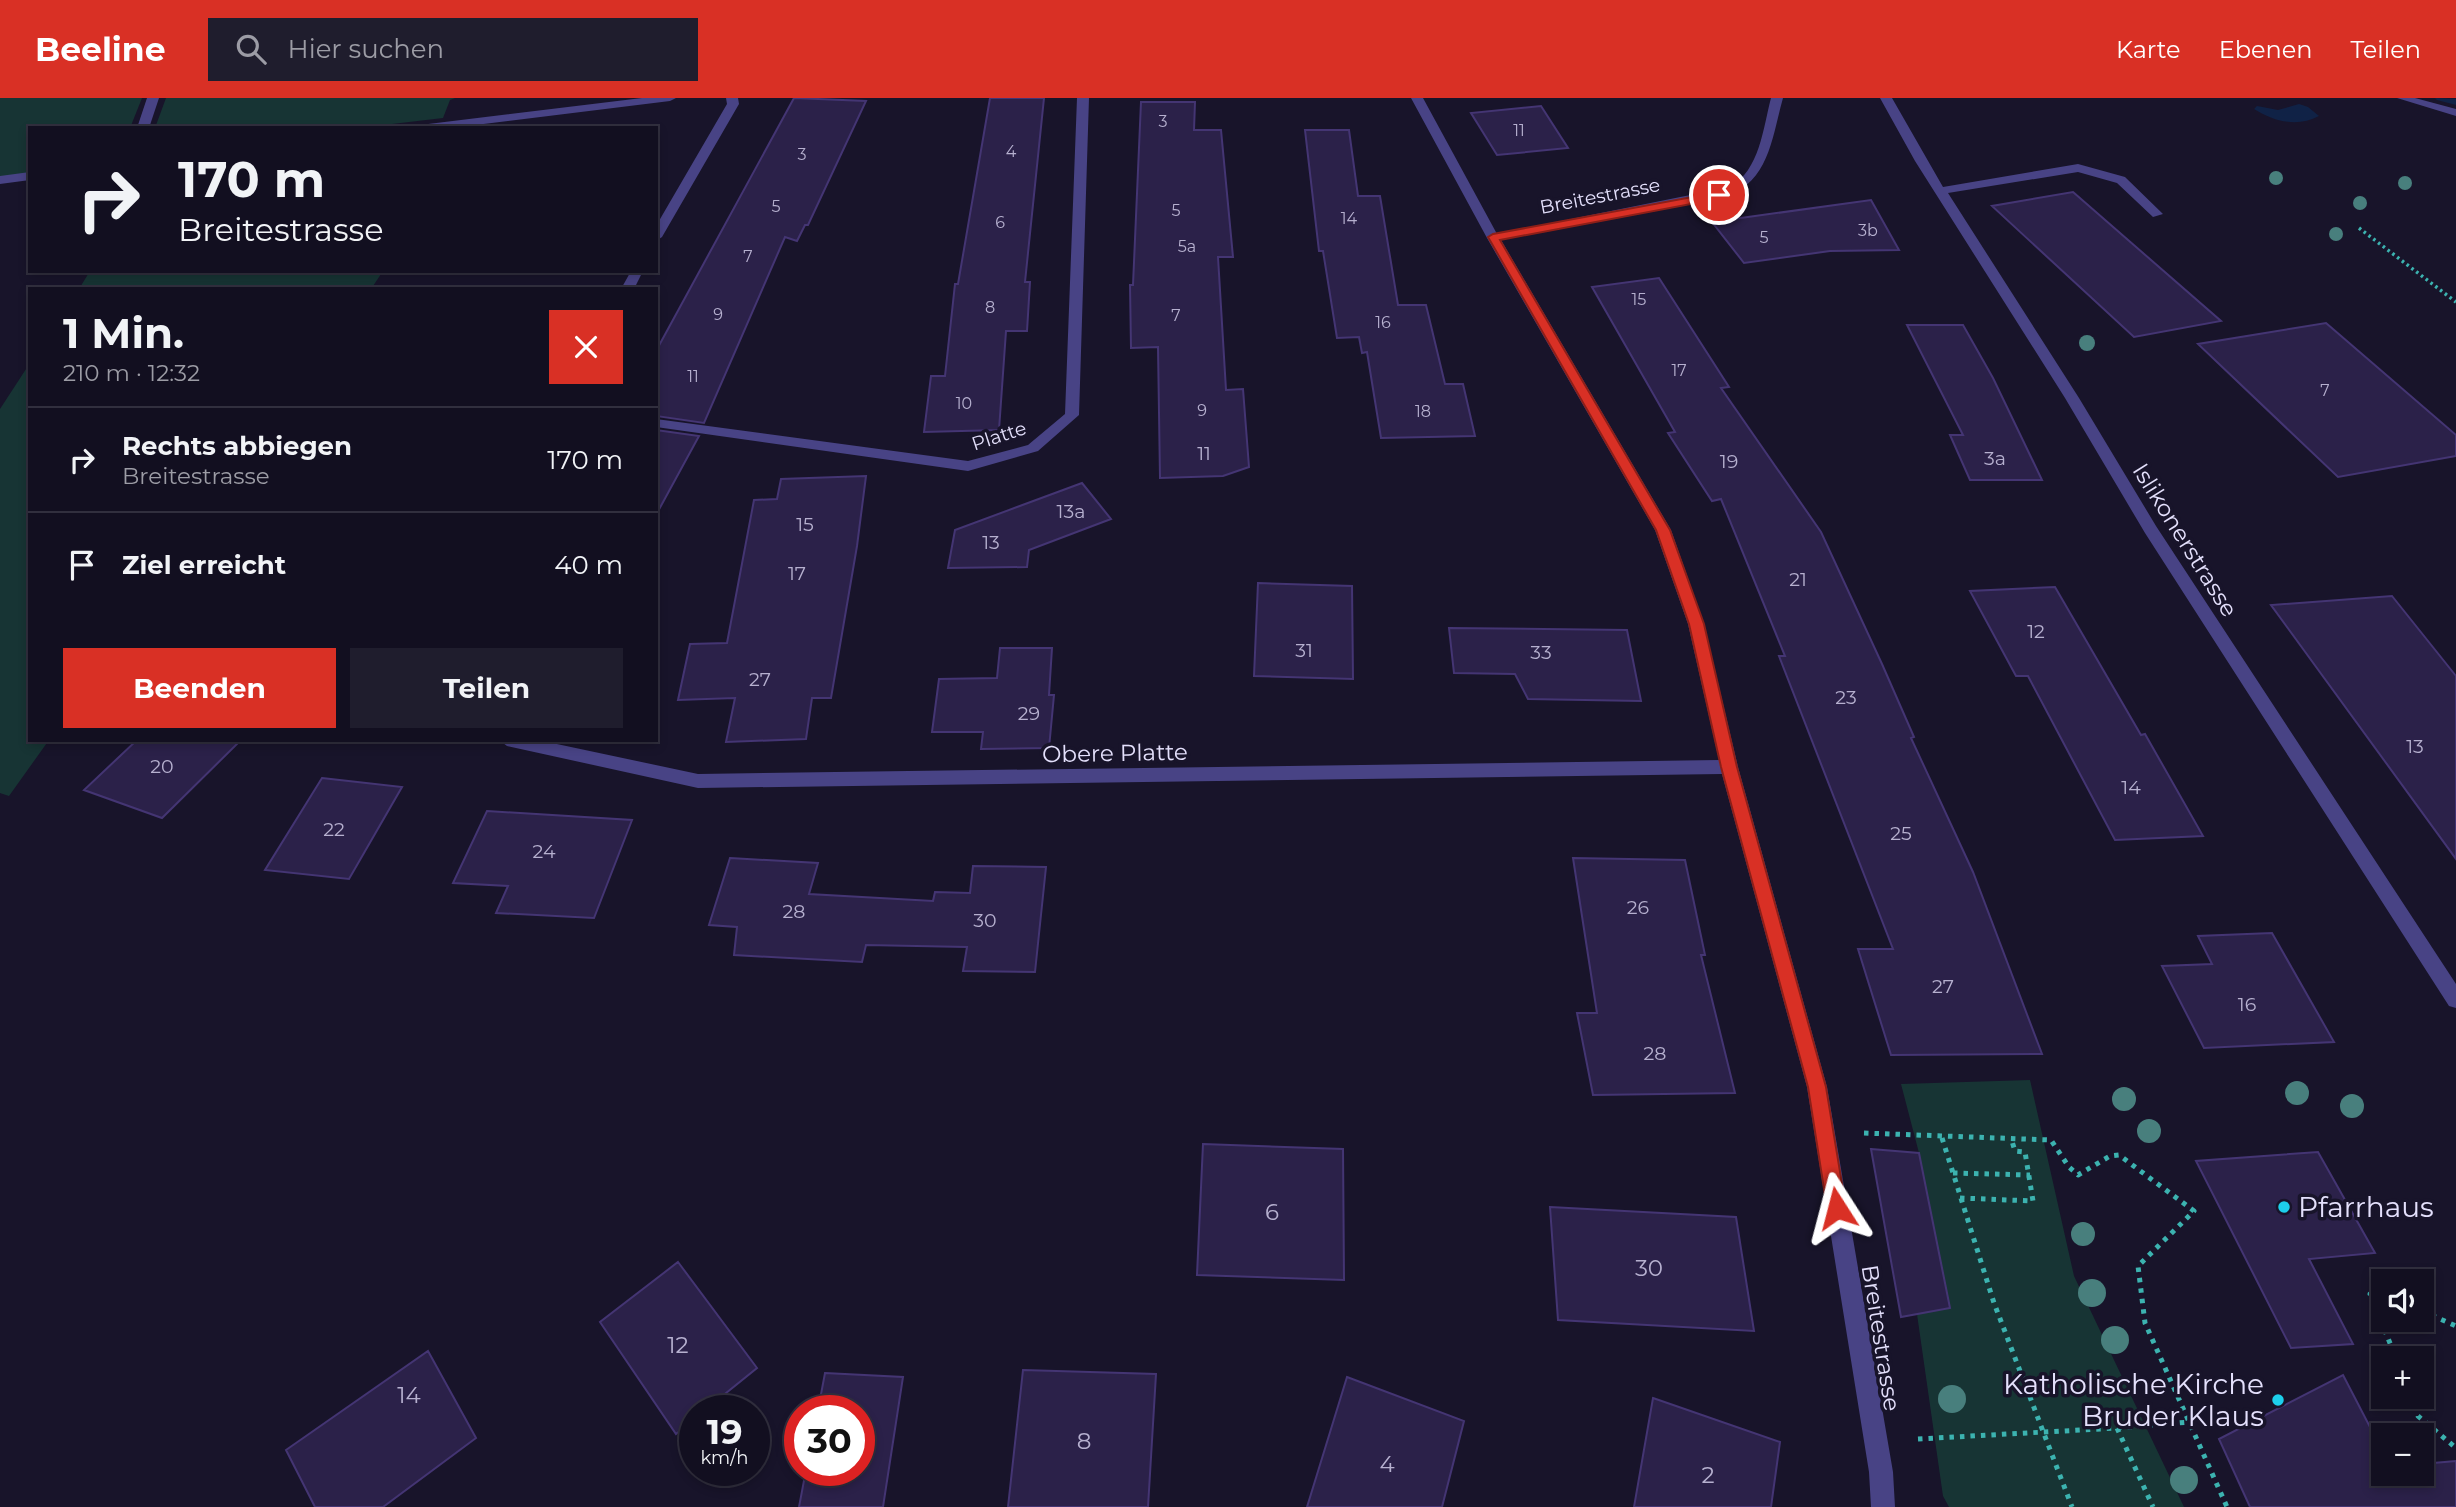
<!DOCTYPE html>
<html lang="de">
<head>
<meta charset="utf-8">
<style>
	:root { --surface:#120f20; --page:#1f1d2d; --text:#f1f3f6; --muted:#9c9ca5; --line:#312f3e; --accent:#d93025 }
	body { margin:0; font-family:Montserrat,sans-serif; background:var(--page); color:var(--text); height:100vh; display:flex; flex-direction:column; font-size:26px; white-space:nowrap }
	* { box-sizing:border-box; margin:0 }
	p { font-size:23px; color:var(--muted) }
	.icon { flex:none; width:38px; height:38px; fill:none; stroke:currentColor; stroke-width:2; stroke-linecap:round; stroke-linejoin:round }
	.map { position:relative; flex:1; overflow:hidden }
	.sheet { position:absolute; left:28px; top:189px; width:630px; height:455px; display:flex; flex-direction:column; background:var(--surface); border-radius:0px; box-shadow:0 4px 10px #0003,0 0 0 2px var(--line) }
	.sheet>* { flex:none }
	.guide { position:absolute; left:28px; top:28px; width:630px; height:147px; border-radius:0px; box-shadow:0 4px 10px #0003,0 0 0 2px var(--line); background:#120f20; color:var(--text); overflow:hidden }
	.tools { position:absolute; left:2371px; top:1171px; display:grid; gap:14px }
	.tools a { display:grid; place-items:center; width:63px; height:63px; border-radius:0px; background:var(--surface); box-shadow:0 4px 10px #0003,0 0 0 2px var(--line); font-size:35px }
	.speed { position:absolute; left:679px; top:1297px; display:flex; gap:14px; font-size:35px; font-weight:700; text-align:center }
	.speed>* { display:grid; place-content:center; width:91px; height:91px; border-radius:50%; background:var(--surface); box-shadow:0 4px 10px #0003,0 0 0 2px var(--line); line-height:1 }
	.speed small { font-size:18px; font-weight:400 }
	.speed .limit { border:10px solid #d22; background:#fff; color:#111 }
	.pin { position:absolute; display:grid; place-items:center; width:60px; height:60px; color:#fff; margin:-30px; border:4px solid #fff; border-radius:50%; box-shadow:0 2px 7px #0007 }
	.me { position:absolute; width:77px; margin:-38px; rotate:351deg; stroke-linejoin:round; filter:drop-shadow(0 0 5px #0008) }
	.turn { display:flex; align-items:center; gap:24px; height:147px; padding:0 35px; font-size:32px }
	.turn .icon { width:91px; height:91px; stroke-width:2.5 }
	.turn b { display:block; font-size:49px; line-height:60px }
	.round { display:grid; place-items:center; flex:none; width:74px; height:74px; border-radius:0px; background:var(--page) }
	.headline { display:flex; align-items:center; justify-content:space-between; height:119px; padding:0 35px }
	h1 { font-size:42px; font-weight:700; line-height:52px }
	.button { display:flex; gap:14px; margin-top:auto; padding:14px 35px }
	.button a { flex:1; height:80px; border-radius:0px; background:var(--accent); color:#fff; font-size:28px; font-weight:700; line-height:80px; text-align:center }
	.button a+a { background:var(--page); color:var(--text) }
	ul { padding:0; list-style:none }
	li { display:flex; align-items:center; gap:21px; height:105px; padding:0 35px; border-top:2px solid var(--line) }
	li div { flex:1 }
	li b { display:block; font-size:26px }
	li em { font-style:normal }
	header { display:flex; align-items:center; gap:42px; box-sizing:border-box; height:98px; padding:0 35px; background:var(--accent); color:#fff }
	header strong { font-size:33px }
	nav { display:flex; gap:38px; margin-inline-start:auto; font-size:24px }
	.search { width:490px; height:63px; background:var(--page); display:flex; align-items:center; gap:18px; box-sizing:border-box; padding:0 24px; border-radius:0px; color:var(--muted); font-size:26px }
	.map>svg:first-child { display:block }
</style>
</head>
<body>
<header>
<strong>Beeline</strong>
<div class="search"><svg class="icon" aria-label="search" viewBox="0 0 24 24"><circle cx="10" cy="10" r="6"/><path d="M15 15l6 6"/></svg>Hier suchen</div>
<nav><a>Karte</a><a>Ebenen</a><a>Teilen</a></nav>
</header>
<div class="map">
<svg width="2456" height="1409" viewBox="0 0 2456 1409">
	<rect width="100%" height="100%" fill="#18142a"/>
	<path fill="#173434" d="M0,0h142l-12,30h-100v47l-30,5z
		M166,0h289l-5,2 -7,18 -85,10h-203z
		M90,173h293l-12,18h-292z
		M30,265v377h19l-40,56 -9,-3v-384z
		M2030,982l44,196 110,231h-235l-6,-11 -26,-182 33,-7 -31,-154 -18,-69z"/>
	<path fill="#102246" d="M2299,6l9,3 11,9c-22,12 -46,5 -65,-7l3,-3 21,4z"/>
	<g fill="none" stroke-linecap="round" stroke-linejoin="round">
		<path fill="#102246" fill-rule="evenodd" d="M2435,0l21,1v6l-19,-5z"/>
	</g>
	<path fill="#2b2149" stroke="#443573" stroke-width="2" d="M794,0l72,3 -58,124h-3l-8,16 -12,-4 -81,186 -48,-7v-65z
		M990,0h54l-19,184h5l-3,49h-21l-7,99 -75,2 7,-56h14l10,-92h3z
		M1141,4h54l-1,28h27l12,127h-15l8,133 17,-1 6,78 -26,9 -63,2 -2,-131 -27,1 -1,-63h3z
		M1541,8l27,42 -71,7 -26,-42z
		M1305,32h44l9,66h22l18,109h28l19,79h18l12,52 -94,2 -14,-86 -5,1 -3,-16 -22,1 -14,-87h-4z
		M2073,94l148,129 -87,16 -142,-131z
		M1871,102l28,50 -69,1 -86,12 -32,-41z
		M1659,180l70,109 -8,1 100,144 61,132 32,73 -3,1 62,134 69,182 -151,1 -33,-106h35l-114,-293h6l-64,-157 -9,2 -44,-68 7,-1 -83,-145z
		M2326,225l130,112v21l-118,21 -140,-133z
		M1907,227h56l30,53 49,102h-72l-20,-45h13z
		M656,332l43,6 -43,79z
		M866,378l-9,70 -26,152h-19l-6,41 -80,3 9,-44 -57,2 12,-56 37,-1 27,-143 23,-1 4,-20z
		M1082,385l29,36 -82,31 -2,17 -79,1 7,-38z
		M1258,485l94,3 1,93 -99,-3z
		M2055,489l86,148 4,-1 58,102 -88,4 -87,-164h-12l-46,-85z
		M2392,498l64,80v183l-185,-254z
		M1449,530l178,2 14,71 -113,-2 -13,-25 -61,-1z
		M1000,550h52l-3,47h5l-5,53 -68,1 2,-17h-51l7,-53 58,-1z
		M137,642h104l-79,78 -78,-28z
		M322,680l80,9 -53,92 -84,-9z
		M487,713l145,9 -38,98 -98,-5 12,-27 -55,-3z
		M730,760l88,5 -9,31 124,7 2,-9 35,1 3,-27 73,1 -11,105 -72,-1 4,-24 -101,-2 -4,17 -128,-7 3,-28 -28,-2z
		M1573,760l112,2 20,95h-4l34,138 -142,2 -16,-82h20z
		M2272,835l62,109 -130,6 -42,-82 50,-2 -14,-28z
		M1203,1046l140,5 1,131 -147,-5z
		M1871,1051l48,4 31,155 -49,9z
		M2318,1054l57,101 -66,6 44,85 -62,4 -95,-187z
		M1550,1109l186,10 18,114 -196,-11z
		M678,1164l79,106 -52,42h-10v9l-19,15 -76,-112z
		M428,1253l48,87 -93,69h-68l-29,-57z
		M1023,1272l133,4 -8,133h-140z
		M825,1275l78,4 -20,130h-84l7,-37h53v-60h-41z
		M2343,1277l41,79v20h38v-10l34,-3v46h-206l-31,-68z
		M1347,1279l117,44 -22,86h-135z
		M1653,1300l127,44 -9,65h-137z"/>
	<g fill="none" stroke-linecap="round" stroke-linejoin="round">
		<path stroke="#3cb3b0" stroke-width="3.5" stroke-dasharray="2.5 3.5" stroke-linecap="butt" d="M2359,130l97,74"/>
		<path stroke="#3cb3b0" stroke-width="5" stroke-dasharray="4.5 6" stroke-linecap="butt" d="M1864,1035l187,7 18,27 9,8 32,-19 9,-1 75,56 -56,55 7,57 82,184
			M1942,1040l52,165 78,204
			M1953,1075l77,2
			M1960,1100l73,3 -8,-49 -10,-1 -4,-13
			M2384,1196h-14l26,64
			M2422,1213l34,15
			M2410,1298l8,20 38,32
			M2117,1330l72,-6
			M1918,1341l199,-11 36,79"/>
		<path fill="#484385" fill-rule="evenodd" d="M147,0h12l-10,30h-12z
			M642,0h34l-6,3 -219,27h-37l6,-3z
			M726,0h12l1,6 -77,133 -6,4v-15l71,-122z
			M1077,0h12l-10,317 -41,36 -70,20 -312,-44v-8l312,42 60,-16 37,-31z
			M1411,0h12l74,136 233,-47c30,-17 33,-59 41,-89h12c-12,43 -14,87 -64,101l-218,41 170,290 33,94 34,143 89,320 66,385 2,35h-24l-2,-35 -62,-385 -85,-313 -1024,14 -191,-42 -8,-6h39l160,34 1021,-14 -31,-136 -33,-94 -168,-292z
			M1880,0h12l51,89 135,-23 47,13 38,37 -10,3 -36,-34 -39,-11 -130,21 131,205 77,128 300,458v24l-7,-2 -304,-473 -80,-135 -150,-237z
			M2397,0h18l41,11v7z
			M30,74v8l-30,4v-8z
			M631,173h12l-9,18h-13z"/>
	</g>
	<g fill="#487f7d">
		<circle cx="2276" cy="80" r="7"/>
		<circle cx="2405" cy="85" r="7"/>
		<circle cx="2360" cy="105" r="7"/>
		<circle cx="2336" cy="136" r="7"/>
		<circle cx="2087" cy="245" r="8"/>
		<circle cx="2297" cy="995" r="12"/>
		<circle cx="2124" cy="1001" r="12"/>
		<circle cx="2352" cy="1008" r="12"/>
		<circle cx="2149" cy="1033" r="12"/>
		<circle cx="2083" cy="1136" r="12"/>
		<circle cx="2092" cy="1195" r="14"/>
		<circle cx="2115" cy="1242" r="14"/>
		<circle cx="1952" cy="1301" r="14"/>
		<circle cx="2184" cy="1382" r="14"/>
	</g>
	<path fill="#d93025" stroke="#8d1f18" stroke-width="2" d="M1719,94l5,3 -1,3 -223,42 170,290 34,94 33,143 89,320 20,121 -2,6 -7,3 -7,-3 -3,-6 -19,-121 -87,-320 -32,-143 -33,-94 -168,-293 5,-3z"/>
	<g fill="#1dcfeb" stroke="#18142a" stroke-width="2.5">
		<circle cx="2284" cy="1109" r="7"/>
		<circle cx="2278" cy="1302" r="7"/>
	</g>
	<g text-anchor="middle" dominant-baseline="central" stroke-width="7" stroke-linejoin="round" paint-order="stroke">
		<g font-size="16" fill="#b6b0cf">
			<text x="1163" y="23">3</text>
			<text x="1519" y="32">11</text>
			<text x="1011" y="53">4</text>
			<text x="802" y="56">3</text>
			<text x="776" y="108">5</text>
			<text x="1176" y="112">5</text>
			<text x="1349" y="120">14</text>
			<text x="1000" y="124">6</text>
			<text x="1868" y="132">3b</text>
			<text x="1764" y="139">5</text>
			<text x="1187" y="148">5a</text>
			<text x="748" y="158">7</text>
			<text x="1639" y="201">15</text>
			<text x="990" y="209">8</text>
			<text x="718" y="216">9</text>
			<text x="1176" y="217">7</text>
			<text x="1383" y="224">16</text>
			<text x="1679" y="272">17</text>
			<text x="693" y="278">11</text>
			<text x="2325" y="292">7</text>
			<text x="964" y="305">10</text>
			<text x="1202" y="312">9</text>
			<text x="1423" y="313">18</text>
		</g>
		<g font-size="19" fill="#e4e0fc" stroke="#18142a">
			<text transform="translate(1600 98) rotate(-11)">Breitestrasse</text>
			<text transform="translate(999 338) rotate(-18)">Platte</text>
		</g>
		<g font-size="19" fill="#b6b0cf">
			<text x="1204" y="355">11</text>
			<text x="1995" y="360">3a</text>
			<text x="1729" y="363">19</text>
			<text x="1071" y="413">13a</text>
			<text x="805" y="426">15</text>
			<text x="991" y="444">13</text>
			<text x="797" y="475">17</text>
			<text x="1798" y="481">21</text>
			<text x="2036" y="533">12</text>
			<text x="1304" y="552">31</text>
			<text x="1541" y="554">33</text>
			<text x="760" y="581">27</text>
			<text x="1846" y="599">23</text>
			<text x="1029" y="615">29</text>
			<text x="2415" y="648">13</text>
			<text x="162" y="668">20</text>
			<text x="2131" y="689">14</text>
			<text x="334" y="731">22</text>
			<text x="1901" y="735">25</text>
			<text x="544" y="753">24</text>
			<text x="1638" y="809">26</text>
			<text x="794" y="813">28</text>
			<text x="985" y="822">30</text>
			<text x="1943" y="888">27</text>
			<text x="2247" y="906">16</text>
			<text x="1655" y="955">28</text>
		</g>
		<g font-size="23" fill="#e4e0fc" stroke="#18142a">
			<text transform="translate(2185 442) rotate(58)">Islikonerstrasse</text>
			<text transform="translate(1115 655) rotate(-1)">Obere Platte</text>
			<text transform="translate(1881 1240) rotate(81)">Breitestrasse</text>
		</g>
		<g font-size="23" fill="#b6b0cf">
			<text x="1272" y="1114">6</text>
			<text x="1649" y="1170">30</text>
			<text x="678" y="1247">12</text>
			<text x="409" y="1297">14</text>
			<text x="1084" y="1343">8</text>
			<text x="1387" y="1366">4</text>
			<text x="1708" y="1377">2</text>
		</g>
		<g font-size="28" fill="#e4e0fc" stroke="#18142a" text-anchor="start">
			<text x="2298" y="1109">Pfarrhaus</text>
			<text x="2264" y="1286" text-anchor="end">Katholische Kirche<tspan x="2264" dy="32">Bruder Klaus</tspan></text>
		</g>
	</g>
</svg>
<div class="tools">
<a><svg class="icon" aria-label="sound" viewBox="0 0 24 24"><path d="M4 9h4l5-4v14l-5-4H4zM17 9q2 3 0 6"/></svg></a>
<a>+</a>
<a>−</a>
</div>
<div class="speed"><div>19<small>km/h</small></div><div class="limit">30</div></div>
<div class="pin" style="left:1719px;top:97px;background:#d93025"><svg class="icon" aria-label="arrive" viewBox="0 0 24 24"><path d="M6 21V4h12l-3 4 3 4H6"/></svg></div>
<svg class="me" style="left:1837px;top:1110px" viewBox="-20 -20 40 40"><path d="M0-17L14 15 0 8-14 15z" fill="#d93025" stroke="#fff" stroke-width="4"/></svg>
<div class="guide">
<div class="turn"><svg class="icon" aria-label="right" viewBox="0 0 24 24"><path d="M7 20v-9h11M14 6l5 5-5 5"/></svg><div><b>170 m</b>Breitestrasse</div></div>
</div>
<section class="sheet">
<div class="headline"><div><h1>1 Min.</h1><p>210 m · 12:32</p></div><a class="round" style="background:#d93025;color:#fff"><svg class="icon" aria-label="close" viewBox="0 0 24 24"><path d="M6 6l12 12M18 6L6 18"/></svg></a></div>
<ul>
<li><svg class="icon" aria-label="right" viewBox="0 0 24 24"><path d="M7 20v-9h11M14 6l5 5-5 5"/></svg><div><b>Rechts abbiegen</b><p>Breitestrasse</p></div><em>170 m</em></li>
<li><svg class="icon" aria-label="arrive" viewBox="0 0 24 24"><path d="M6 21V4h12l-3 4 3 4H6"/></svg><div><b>Ziel erreicht</b></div><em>40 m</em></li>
</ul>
<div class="button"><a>Beenden</a><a>Teilen</a></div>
</section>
</div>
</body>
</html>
